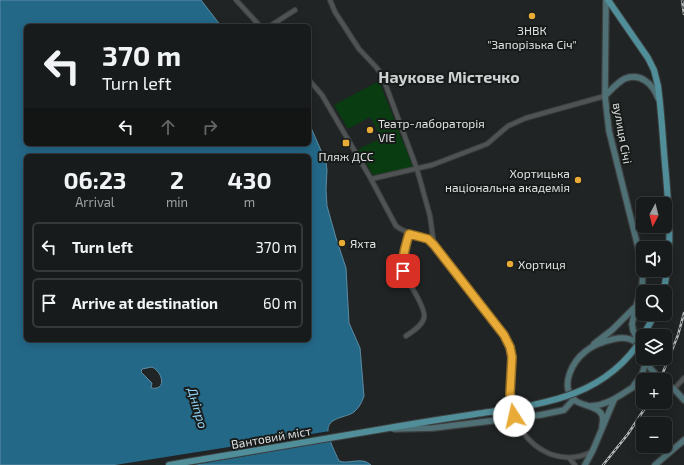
<!DOCTYPE html>
<html lang="en">
<head>
<meta charset="utf-8">
<style>
	:root { --surface:#181b1b; --page:#252828; --text:#f1f3f6; --muted:#9fa1a3; --line:#36393a }
	body { margin:0; font-family:"Exo 2",sans-serif; background:var(--page); color:var(--text); height:100vh; display:flex; flex-direction:column; font-size:15px; white-space:nowrap }
	* { box-sizing:border-box; margin:0 }
	p { font-size:13px; color:var(--muted) }
	.icon { flex:none; width:22px; height:22px; fill:none; stroke:currentColor; stroke-width:2; stroke-linecap:round; stroke-linejoin:round }
	.map { position:relative; flex:1; overflow:hidden }
	.side { position:absolute; left:24px; top:154px; width:287px; height:188px; display:flex; flex-direction:column; background:var(--surface); border-radius:6px; box-shadow:0 2px 10px #0003,0 0 0 1px var(--line) }
	.side>* { flex:none }
	.hud { position:absolute; left:24px; top:24px; width:287px; height:122px; border-radius:6px; box-shadow:0 2px 10px #0003,0 0 0 1px var(--line); background:#181b1b; color:var(--text); overflow:hidden }
	.needle { width:26px; rotate:187deg }
	.tools { position:absolute; left:636px; top:197px; display:grid; gap:8px }
	.tools a { display:grid; place-items:center; width:36px; height:36px; border-radius:6px; background:var(--surface); box-shadow:0 2px 10px #0003,0 0 0 1px var(--line); font-size:20px }
	.pin { position:absolute; display:grid; place-items:center; width:34px; height:34px; color:#fff; margin:-17px; border-radius:8px; box-shadow:0 2px 6px #0006 }
	.me { position:absolute; width:44px; margin:-22px; rotate:350deg; stroke-linejoin:round; filter:drop-shadow(0 0 3px #0008) }
	.turn { display:flex; align-items:center; gap:14px; height:84px; padding:0 12px; font-size:18px }
	.turn .icon { width:52px; height:52px; stroke-width:2.5 }
	.turn b { display:block; font-size:28px; line-height:34px }
	.lanes { display:flex; align-items:center; height:38px; padding:0 12px; background:#0003; justify-content:center; gap:20px; direction:ltr }
	.lanes .off { opacity:.35 }
	.eta { display:flex; justify-content:space-evenly; align-items:center; height:68px; text-align:center }
	.eta b { font-size:24px; font-weight:700; line-height:28px }
	ul { padding:0; list-style:none }
	li { display:flex; align-items:center; gap:12px; height:50px; margin:0 8px 6px; padding:0 4px; border:2px solid var(--line); border-radius:6px }
	li div { flex:1 }
	li b { display:block; font-size:15px }
	li em { font-style:normal }
	.map>svg:first-child { display:block }
</style>
</head>
<body>
<div class="map">
<svg width="684" height="465" viewBox="0 0 684 465">
	<rect width="100%" height="100%" fill="#202424"/>
	<path fill="#093d11" d="M379,81l34,86 -40,8 -15,-26 24,-11 -12,-21 -22,12 -14,-24z"/>
	<path fill="#246888" stroke="#5c8ca3" fill-rule="evenodd" d="M0,0h201l20,26h-195v118h283v-21l17,39 1,8 -1,20 1,16 9,32 10,30 3,55 11,25 4,48c-2,6 -5,12 -10,16 -8,6 -27,5 -26,19 1,10 7,21 11,30 10,4 23,-5 32,4h-371zM26,156h283v184h-283zM152,367c11,5 15,24 -1,21l1,-5 -11,-11 1,-3z"/>
	<path fill="#202424" d="M330,431l3,10 -140,24h-78z"/>
	<g fill="none" stroke-linecap="round" stroke-linejoin="round">
		<defs>
			<path id="street" d="M236,0l24,26
				M330,0l5,12 24,37 17,18 6,8 35,94 13,47 4,29
				M270,26l25,-16
				M309,80l13,15 49,84 25,47c12,9 26,9 38,19l70,90c3,7 7,14 8,23 2,12 -2,24 -2,36 1,26 16,50 40,60 15,5 28,5 41,-2
				M371,179l61,-14 55,-21 21,-18 18,-8 79,-22
				M406,336c6,-4 16,-10 18,-18 2,-8 -11,-29 -16,-37 -1,-3 -5,-7 -5,-11 -3,-12 2,-25 6,-36
				M674,389l10,-11
				M569,458l6,7"/>
			<path id="secondary" d="M606,0l-1,96 4,35 34,136
				M605,96c6,-6 12,-13 19,-17 16,-7 29,5 34,19
				M639,343l-6,-13 -1,-6 4,-18 6,-18 1,-18
				M594,344l18,-14 22,-22
				M646,359l5,10 10,11
				M650,380h6
				M665,383l9,6 10,11
				M634,385c8,-9 11,-16 12,-27
				M591,406c21,-1 34,-16 52,-24
				M540,415l24,-5 10,-11
				M602,426c1,-5 2,-10 -2,-14 -7,-7 -19,-6 -27,-13 -13,-15 0,-38 13,-48 7,-6 19,-10 28,-12 12,-3 19,0 27,8
				M585,465l8,-15 21,-50
				M655,465l29,-25"/>
			<path id="primary" d="M608,0l40,58 6,12 4,16c4,30 5,60 8,89 3,40 7,78 -3,117
				M643,336l12,-22
				M169,465l208,-35"/>
		</defs>
		<use href="#street" stroke="#3d4040" stroke-width="6"/>
		<use href="#secondary" stroke="#3d4040" stroke-width="8"/>
		<use href="#primary" stroke="#3d4040" stroke-width="8"/>
		<use href="#street" stroke="#4f5353" stroke-width="4"/>
		<use href="#secondary" stroke="#4f7176" stroke-width="5.5"/>
		<use href="#primary" stroke="#508e9a" stroke-width="6"/>
		<defs>
			<path id="rail" d="M682,0l2,14
				M660,380l18,-45 6,-22
				M603,465l25,-31 21,-32"/>
		</defs>
		<use href="#rail" stroke="#b7b9b9" stroke-width="2.5"/>
		<use href="#rail" stroke="#171b1a" stroke-width="1" stroke-dasharray="3" stroke-linecap="butt"/>
		<defs>
			<path id="secondary-bridge" d="M393,429l40,-1 107,-13"/>
			<path id="primary-bridge" d="M377,430c33,-6 66,-11 99,-16 66,-10 128,-15 167,-77"/>
		</defs>
		<use href="#secondary-bridge" stroke="#3d4040" stroke-width="8" stroke-linecap="butt"/>
		<use href="#primary-bridge" stroke="#3d4040" stroke-width="8" stroke-linecap="butt"/>
		<use href="#secondary-bridge" stroke="#4f7176" stroke-width="5.5"/>
		<use href="#primary-bridge" stroke="#508e9a" stroke-width="6"/>
	</g>
	<g fill="none" stroke-linecap="round" stroke-linejoin="round">
		<defs>
			<path id="route" d="M403,271c-1,-13 2,-24 6,-37l19,5 6,6 70,90 6,12 2,10 -2,37 4,22"/>
		</defs>
		<use href="#route" stroke="#976f24" stroke-width="10"/>
		<use href="#route" stroke="#e8ab37" stroke-width="7"/>
	</g>
	<g fill="#e8ab37" stroke="#171b1a" stroke-width="1.5">
		<circle cx="532" cy="16" r="4"/>
		<circle cx="370" cy="130" r="4"/>
		<rect x="342" y="139" width="8" height="8" rx="2"/>
		<circle cx="578" cy="180" r="4"/>
		<circle cx="342" cy="243" r="4"/>
		<circle cx="510" cy="264" r="4"/>
	</g>
	<g text-anchor="middle" dominant-baseline="central" stroke-width="4" stroke-linejoin="round" paint-order="stroke">
		<g font-size="12" fill="#dfe1e1" stroke="#171b1a" text-anchor="start">
			<text x="532" y="30" text-anchor="middle">ЗНВК<tspan x="532" dy="14">"Запорізька Січ"</tspan></text>
			<text x="378" y="123">Театр-лабораторія<tspan x="378" dy="14">VIE</tspan></text>
			<text x="346" y="156" text-anchor="middle">Пляж ДСС</text>
			<text x="570" y="173" text-anchor="end">Хортицька<tspan x="570" dy="14">національна академія</tspan></text>
			<text x="350" y="243">Яхта</text>
			<text x="518" y="264">Хортиця</text>
		</g>
		<g font-size="12" fill="#dfe1e1" stroke="#171b1a">
			<text transform="translate(623 133) rotate(80)">вулиця Січі</text>
			<text transform="translate(271 437) rotate(-10)">Вантовий міст</text>
		</g>
		<g font-size="13" font-style="italic" fill="#91d1f4" stroke="#171b1a">
			<text transform="translate(198 408) rotate(74)">Дніпро</text>
		</g>
		<g font-size="16" font-weight="bold" fill="#cdd3d2" stroke="#171b1a">
			<text x="449" y="76">Наукове Містечко</text>
		</g>
	</g>
</svg>
<div class="tools">
<a><svg class="needle" viewBox="-14 -14 28 28"><path d="M0-13l5 13h-10z" fill="#e53935"/><path d="M0 13l5-13h-10z" fill="#9fa1a3"/></svg></a>
<a><svg class="icon" aria-label="sound" viewBox="0 0 24 24"><path d="M4 9h4l5-4v14l-5-4H4zM17 9q2 3 0 6"/></svg></a>
<a><svg class="icon" aria-label="search" viewBox="0 0 24 24"><circle cx="10" cy="10" r="6"/><path d="M15 15l6 6"/></svg></a>
<a><svg class="icon" aria-label="layers" viewBox="0 0 24 24"><path d="M12 4l9 5-9 5-9-5zM3 14l9 5 9-5"/></svg></a>
<a>+</a>
<a>−</a>
</div>
<div class="pin" style="left:403px;top:271px;background:#d93025"><svg class="icon" aria-label="arrive" viewBox="0 0 24 24"><path d="M6 21V4h12l-3 4 3 4H6"/></svg></div>
<svg class="me" style="left:514px;top:416px" viewBox="-20 -20 40 40"><circle r="19" fill="#fff"/><path d="M0-13L10 11 0 6-10 11z" fill="#e8ab37"/></svg>
<div class="hud">
<div class="turn"><svg class="icon" aria-label="left" viewBox="0 0 24 24"><path d="M17 20v-9H6M10 6l-5 5 5 5"/></svg><div><b>370 m</b>Turn left</div></div>
<div class="lanes"><svg class="icon" aria-label="left" viewBox="0 0 24 24"><path d="M17 20v-9H6M10 6l-5 5 5 5"/></svg><svg class="icon off" aria-label="ahead" viewBox="0 0 24 24"><path d="M12 20V5M6 11l6-6 6 6"/></svg><svg class="icon off" aria-label="right" viewBox="0 0 24 24"><path d="M7 20v-9h11M14 6l5 5-5 5"/></svg></div>
</div>
<section class="side">
<div class="eta">
<div><b>06:23</b><p>Arrival</p></div>
<div><b>2</b><p>min</p></div>
<div><b>430</b><p>m</p></div>
</div>
<ul>
<li><svg class="icon" aria-label="left" viewBox="0 0 24 24"><path d="M17 20v-9H6M10 6l-5 5 5 5"/></svg><div><b>Turn left</b></div><em>370 m</em></li>
<li><svg class="icon" aria-label="arrive" viewBox="0 0 24 24"><path d="M6 21V4h12l-3 4 3 4H6"/></svg><div><b>Arrive at destination</b></div><em>60 m</em></li>
</ul>
</section>
</div>
</body>
</html>
